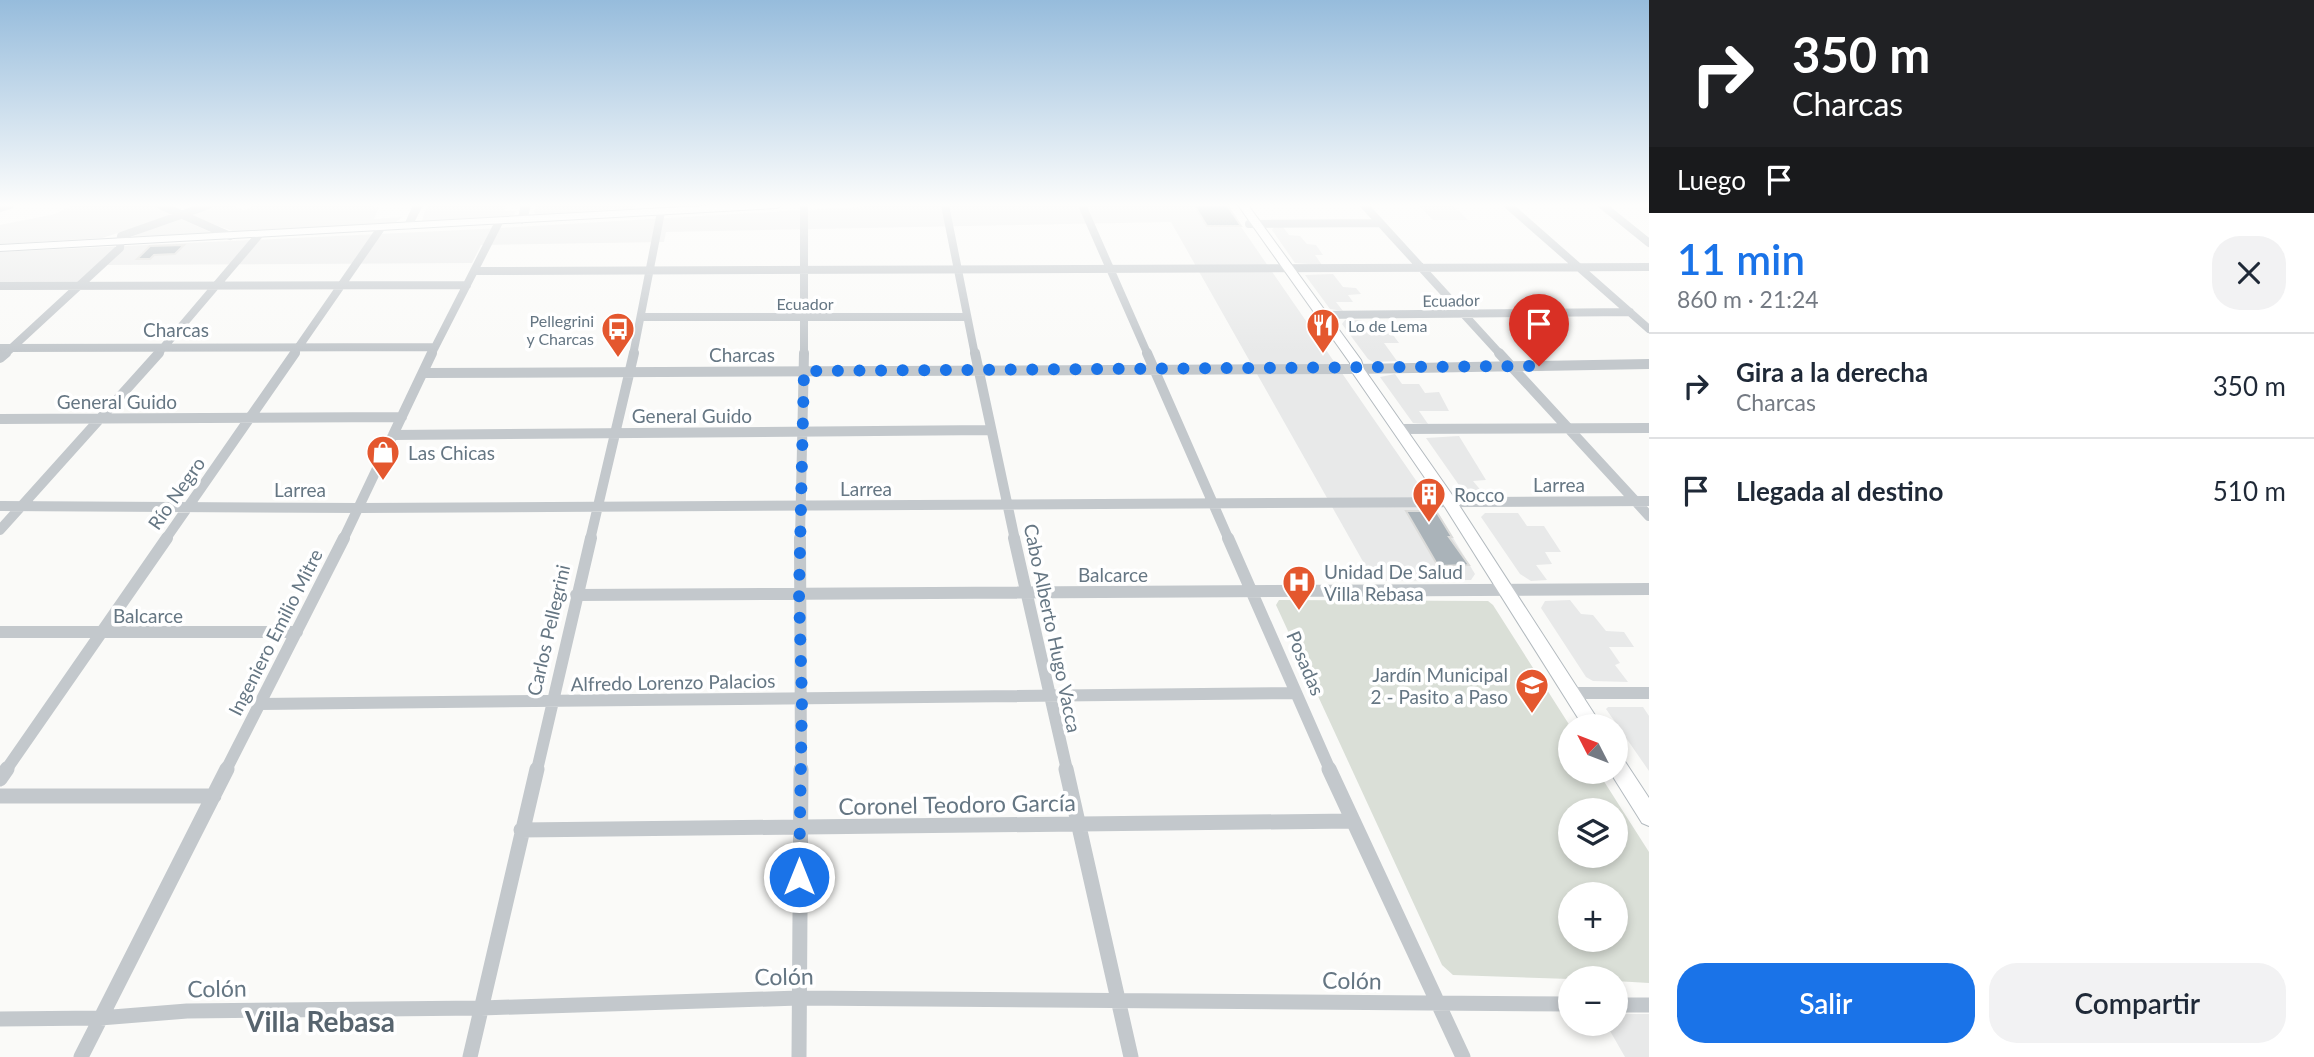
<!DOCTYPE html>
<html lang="es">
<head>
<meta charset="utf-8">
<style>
	:root { --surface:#fff; --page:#f2f2f3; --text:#1f2937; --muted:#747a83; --line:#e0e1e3; --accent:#1a73e8 }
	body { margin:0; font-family:Lato,sans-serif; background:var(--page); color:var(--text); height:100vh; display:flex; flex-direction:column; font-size:26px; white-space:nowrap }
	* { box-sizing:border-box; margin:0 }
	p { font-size:23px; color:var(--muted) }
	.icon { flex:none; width:38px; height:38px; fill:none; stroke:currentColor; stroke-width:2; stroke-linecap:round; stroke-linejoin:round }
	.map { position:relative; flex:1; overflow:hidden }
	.sheet { display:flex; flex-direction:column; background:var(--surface); width:665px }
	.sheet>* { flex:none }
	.hud { background:#202124; color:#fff; overflow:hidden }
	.needle { width:46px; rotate:312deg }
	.controls { position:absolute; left:1558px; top:714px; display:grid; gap:14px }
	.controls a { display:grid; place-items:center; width:70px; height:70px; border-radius:50%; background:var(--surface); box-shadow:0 4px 10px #0003; font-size:35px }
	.pin { position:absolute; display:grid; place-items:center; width:60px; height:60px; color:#fff; margin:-72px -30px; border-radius:50% 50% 50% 0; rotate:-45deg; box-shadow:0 0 7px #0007 }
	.pin .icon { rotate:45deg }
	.me { position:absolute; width:77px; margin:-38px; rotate:0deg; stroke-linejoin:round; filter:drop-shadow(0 0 5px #0008) }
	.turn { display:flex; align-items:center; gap:24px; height:147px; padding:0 28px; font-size:32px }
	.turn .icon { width:91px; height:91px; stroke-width:2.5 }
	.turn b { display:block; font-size:49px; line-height:60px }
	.then { display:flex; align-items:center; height:66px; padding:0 28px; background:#0003; gap:14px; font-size:26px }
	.round { display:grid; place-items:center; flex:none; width:74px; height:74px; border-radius:28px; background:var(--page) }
	.overview { display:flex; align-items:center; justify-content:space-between; height:119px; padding:0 28px }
	h1 { font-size:42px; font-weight:600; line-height:52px; color:var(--accent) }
	.cta { display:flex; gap:14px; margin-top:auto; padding:14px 28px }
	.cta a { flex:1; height:80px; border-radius:28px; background:var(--accent); color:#fff; font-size:28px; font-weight:600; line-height:80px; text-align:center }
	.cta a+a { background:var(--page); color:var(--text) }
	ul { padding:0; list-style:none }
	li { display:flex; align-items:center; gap:21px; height:105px; padding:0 28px; border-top:2px solid var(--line) }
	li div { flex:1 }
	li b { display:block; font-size:26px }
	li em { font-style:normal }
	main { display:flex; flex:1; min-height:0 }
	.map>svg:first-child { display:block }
</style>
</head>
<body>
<main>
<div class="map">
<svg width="1649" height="1057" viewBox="0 0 1649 1057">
	<rect width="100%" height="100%" fill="#fafaf8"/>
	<path fill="#e8e9e9" d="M73,205h81l18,9 -3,3 -67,21 -102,6v-19l55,-11z
		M212,205h20l11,5 13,-5h104l19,2 -5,12 28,-2 -7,6 -160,9 -44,-16z
		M427,205h79l-1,6h12l-4,5 -91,5z
		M536,205h101l-3,3 -96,6 -4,-1z
		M887,205h339l209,303 40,66 -4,6 -97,1 -203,-359 -505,10 -2,10 -183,3 -9,18 -369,2 -20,19h-83v-32l482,-23z
		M1418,205h35l15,15h-35z
		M179,218l31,14 -4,2 -75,3z
		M1274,227h9l6,8 11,1 7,8 9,1 7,10h-8l7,10 -27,-2 -23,-33z
		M1333,274l10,13 13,1 5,6 -13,1 5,7h-17l7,9 -13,-2 -25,-34z
		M1345,320h16l5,8 21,-1 12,16h-15l13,18 -24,1 -5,-3 -26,-35z
		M1395,374l7,10h17l6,9 14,-1 10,19h-30l9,13 -15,-1 -33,-46z
		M1459,436l27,44 -13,1 10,12 -22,-5 -35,-50z
		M1485,513h33l9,13h17l17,26h-16l7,12 -16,1 11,15 -16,1 -11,-7 -39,-57z
		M1570,600l11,14 12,1 13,16 18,1 10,15h-25l11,16 -5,2 13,17 -35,-1 -7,-4 -45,-69 4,-7z
		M1608,707h35l6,9v55l-43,-62z
		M1615,1014h34v43h-24l-19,-33h9z"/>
	<path fill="#dadfd7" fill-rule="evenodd" d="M1279,600l209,1 5,4 77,121v46h28l51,80v131l-34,-2v-3l-45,1 -117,-4 -11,-10 -166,-360zM1615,810v46h-45v-46zM1615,894v46h-45v-46z"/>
	<path fill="#aab3b9" stroke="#dcdcda" stroke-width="2" d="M1194,205h33l14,21h-34z
		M184,245l-9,9 -21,1 -4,4h-13l13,-13z
		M1406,511h30l16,26h-3l20,28 -31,1z"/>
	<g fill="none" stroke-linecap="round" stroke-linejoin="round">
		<defs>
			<path id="secondary" d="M720,205h62l-5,3 -777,43v-6z
				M1238,205h10l113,155 3,9 91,130 147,227h-19l-138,-219 -95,-138v-6z
				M1615,754l7,3 27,41v28l-7,-3 -32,-51h5z"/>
		</defs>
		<use href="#secondary" stroke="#b3babf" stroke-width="2"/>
		<path stroke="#c3c8cc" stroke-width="8" d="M160,205l70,31
			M804,205v150
			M945,205l30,150
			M1082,205l66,150
			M1364,205l137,150
			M1508,205l141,124
			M1602,205l47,38
			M0,208l10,-3
			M1249,224l130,-1
			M474,271l1175,-4
			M0,286l467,-1
			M1315,315l315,-3
			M642,317h325
			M0,348l435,-1
			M4,355l116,-107 1,-12 88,-31
			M157,355l102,-120
			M293,355l88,-127
			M431,355l68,-133
			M633,355l28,-143"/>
		<path stroke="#c3c8cc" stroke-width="10" d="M975,353l40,187
			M1147,353l82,187
			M1499,353l150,163
			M0,358l6,-5
			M423,373l934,-4 292,-5
			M0,419l402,-2
			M1399,429l250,-1
			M393,435l597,-5
			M0,506l359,2 1290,-7
			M0,530l159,-177
			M165,540l130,-187
			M343,540l89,-187
			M590,540l44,-187
			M800,540l4,-187"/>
		<path stroke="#c3c8cc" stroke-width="12" d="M800,538l1,232
			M1014,538l53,232
			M1228,538l102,232
			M576,595l1073,-6
			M0,632h297
			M1572,693h77
			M260,704l1036,-11
			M6,770l161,-232
			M226,770l118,-232
			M537,770l54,-232"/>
		<path stroke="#c3c8cc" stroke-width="15" d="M1066,769l65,288
			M1329,769l134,288
			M0,779l7,-10
			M0,796h214
			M521,830l831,-9
			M1615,1005h34
			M0,1019l100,-1 87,-7 294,-3 318,-10 771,6
			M81,1057l146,-288
			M470,1057l67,-288
			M799,1057l2,-288"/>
		<path fill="#c3c8cc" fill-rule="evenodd" d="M413,205h10l-12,24h-6l-2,-2z
			M521,205h10l-4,16 -5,3 -5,-3z"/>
		<use href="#secondary" fill="#fff" fill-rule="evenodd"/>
	</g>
	<linearGradient id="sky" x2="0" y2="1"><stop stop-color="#96bcdc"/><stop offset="0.58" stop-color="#fdfdfc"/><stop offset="1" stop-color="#fdfdfc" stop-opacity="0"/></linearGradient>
	<rect width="1649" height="353" fill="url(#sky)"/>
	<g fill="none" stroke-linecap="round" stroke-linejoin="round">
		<path stroke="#1a73e8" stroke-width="12" stroke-dasharray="0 21.6" d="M799,877l3,-177 -3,-106 5,-223 735,-5"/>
	</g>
	<defs>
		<symbol id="restaurant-pin" viewBox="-11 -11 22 30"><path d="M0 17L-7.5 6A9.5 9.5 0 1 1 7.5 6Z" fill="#e4572e" stroke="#fff"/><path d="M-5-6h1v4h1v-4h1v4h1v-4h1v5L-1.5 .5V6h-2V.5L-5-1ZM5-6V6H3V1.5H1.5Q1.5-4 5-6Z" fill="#fff"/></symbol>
		<symbol id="bus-pin" viewBox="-11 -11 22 30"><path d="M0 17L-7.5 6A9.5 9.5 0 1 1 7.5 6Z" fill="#e4572e" stroke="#fff"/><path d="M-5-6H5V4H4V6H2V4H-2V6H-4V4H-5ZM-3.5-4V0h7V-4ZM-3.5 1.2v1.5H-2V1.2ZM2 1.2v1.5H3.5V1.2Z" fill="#fff"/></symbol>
		<symbol id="shop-pin" viewBox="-11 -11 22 30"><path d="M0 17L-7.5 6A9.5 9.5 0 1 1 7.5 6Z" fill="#e4572e" stroke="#fff"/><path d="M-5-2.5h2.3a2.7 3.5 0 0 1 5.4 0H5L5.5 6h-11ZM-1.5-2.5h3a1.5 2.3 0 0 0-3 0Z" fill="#fff"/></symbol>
		<symbol id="building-pin" viewBox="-11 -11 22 30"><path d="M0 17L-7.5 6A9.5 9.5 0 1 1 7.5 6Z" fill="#e4572e" stroke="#fff"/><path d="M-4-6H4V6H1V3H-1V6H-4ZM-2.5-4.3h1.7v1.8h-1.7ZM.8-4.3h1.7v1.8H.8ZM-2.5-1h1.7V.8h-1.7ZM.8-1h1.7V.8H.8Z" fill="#fff"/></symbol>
		<symbol id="hospital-pin" viewBox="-11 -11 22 30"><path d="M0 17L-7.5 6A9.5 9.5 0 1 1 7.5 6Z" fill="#e4572e" stroke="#fff"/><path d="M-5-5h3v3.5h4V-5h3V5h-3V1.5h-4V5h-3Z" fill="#fff"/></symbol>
		<symbol id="school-pin" viewBox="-11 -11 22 30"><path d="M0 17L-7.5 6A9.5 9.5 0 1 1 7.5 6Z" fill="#e4572e" stroke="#fff"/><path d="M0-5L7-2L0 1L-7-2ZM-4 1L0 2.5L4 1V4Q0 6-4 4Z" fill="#fff"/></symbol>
	</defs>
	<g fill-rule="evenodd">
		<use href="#restaurant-pin" x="1304" y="306" width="38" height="52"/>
		<use href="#bus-pin" x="599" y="310" width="38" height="52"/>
		<use href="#shop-pin" x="364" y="433" width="38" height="52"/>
		<use href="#building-pin" x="1410" y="475" width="38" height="52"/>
		<use href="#hospital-pin" x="1280" y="563" width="38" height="52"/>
		<use href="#school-pin" x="1513" y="666" width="38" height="52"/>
	</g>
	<g text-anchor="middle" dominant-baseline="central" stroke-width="7" stroke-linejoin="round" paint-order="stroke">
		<g font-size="16" fill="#657683" stroke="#fff">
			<text transform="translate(1451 300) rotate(-1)">Ecuador</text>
			<text x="805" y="303">Ecuador</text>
		</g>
		<g font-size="16" fill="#657683" stroke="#fff" text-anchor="end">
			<text x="594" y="320">Pellegrini<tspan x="594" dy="18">y Charcas</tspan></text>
			<text x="1348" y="325" text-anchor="start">Lo de Lema</text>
		</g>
		<g font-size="19" fill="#657683" stroke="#fff">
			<text x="176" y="329">Charcas</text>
			<text x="742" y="354">Charcas</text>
			<text x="117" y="401">General Guido</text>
			<text x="692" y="415">General Guido</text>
			<text x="1559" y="484">Larrea</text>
			<text x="866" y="488">Larrea</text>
			<text x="300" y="489">Larrea</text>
			<text transform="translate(176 493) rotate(-55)">Río Negro</text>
			<text x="1113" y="574">Balcarce</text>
			<text x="148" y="615">Balcarce</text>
			<text transform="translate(1053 628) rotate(78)">Cabo Alberto Hugo Vacca</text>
			<text transform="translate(548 630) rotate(-77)">Carlos Pellegrini</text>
			<text transform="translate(275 632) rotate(-63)">Ingeniero Emilio Mitre</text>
			<text transform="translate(1306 663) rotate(67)">Posadas</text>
			<text transform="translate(673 682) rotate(-1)">Alfredo Lorenzo Palacios</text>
		</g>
		<g font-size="19" fill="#657683" stroke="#fff" text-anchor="start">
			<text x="408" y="452">Las Chicas</text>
			<text x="1454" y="494">Rocco</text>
			<text x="1324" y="571">Unidad De Salud<tspan x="1324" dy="22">Villa Rebasa</tspan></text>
			<text x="1508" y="674" text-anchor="end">Jardín Municipal<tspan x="1508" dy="22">2 - Pasito a Paso</tspan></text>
		</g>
		<g font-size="23" fill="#657683" stroke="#fff">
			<text transform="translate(957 804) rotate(-1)">Coronel Teodoro García</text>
			<text transform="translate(784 976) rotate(-1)">Colón</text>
			<text transform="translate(1352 980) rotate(1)">Colón</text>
			<text transform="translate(217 988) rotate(-1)">Colón</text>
		</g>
		<g font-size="28" font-weight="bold" fill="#57646e" stroke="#fff">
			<text x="320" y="1021">Villa Rebasa</text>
		</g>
	</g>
</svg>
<div class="controls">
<a><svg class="needle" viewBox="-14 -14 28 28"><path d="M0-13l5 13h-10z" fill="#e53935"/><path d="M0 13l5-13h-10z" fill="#747a83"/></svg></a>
<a><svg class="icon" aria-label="layers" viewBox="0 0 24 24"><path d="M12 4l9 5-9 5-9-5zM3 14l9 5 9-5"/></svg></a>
<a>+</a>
<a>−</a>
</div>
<div class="pin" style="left:1539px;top:366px;background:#d93025"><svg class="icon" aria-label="arrive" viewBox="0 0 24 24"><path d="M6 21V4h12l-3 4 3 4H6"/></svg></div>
<svg class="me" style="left:799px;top:877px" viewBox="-20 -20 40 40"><circle r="17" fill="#1a73e8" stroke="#fff" stroke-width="3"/><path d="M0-11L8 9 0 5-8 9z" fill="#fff"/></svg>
</div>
<section class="sheet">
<div class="hud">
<div class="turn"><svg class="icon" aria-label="right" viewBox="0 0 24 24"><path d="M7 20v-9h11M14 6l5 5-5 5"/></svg><div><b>350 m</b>Charcas</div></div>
<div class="then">Luego<svg class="icon" aria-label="arrive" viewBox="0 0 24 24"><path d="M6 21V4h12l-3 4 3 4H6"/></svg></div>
</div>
<div class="overview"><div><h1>11 min</h1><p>860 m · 21:24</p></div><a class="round"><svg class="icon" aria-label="close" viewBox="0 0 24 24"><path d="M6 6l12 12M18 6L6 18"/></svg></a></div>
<ul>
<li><svg class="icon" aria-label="right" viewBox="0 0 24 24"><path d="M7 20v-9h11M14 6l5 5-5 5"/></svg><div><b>Gira a la derecha</b><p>Charcas</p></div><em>350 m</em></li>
<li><svg class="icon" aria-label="arrive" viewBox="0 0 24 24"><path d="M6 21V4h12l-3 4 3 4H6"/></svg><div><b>Llegada al destino</b></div><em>510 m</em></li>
</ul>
<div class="cta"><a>Salir</a><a>Compartir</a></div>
</section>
</main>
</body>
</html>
